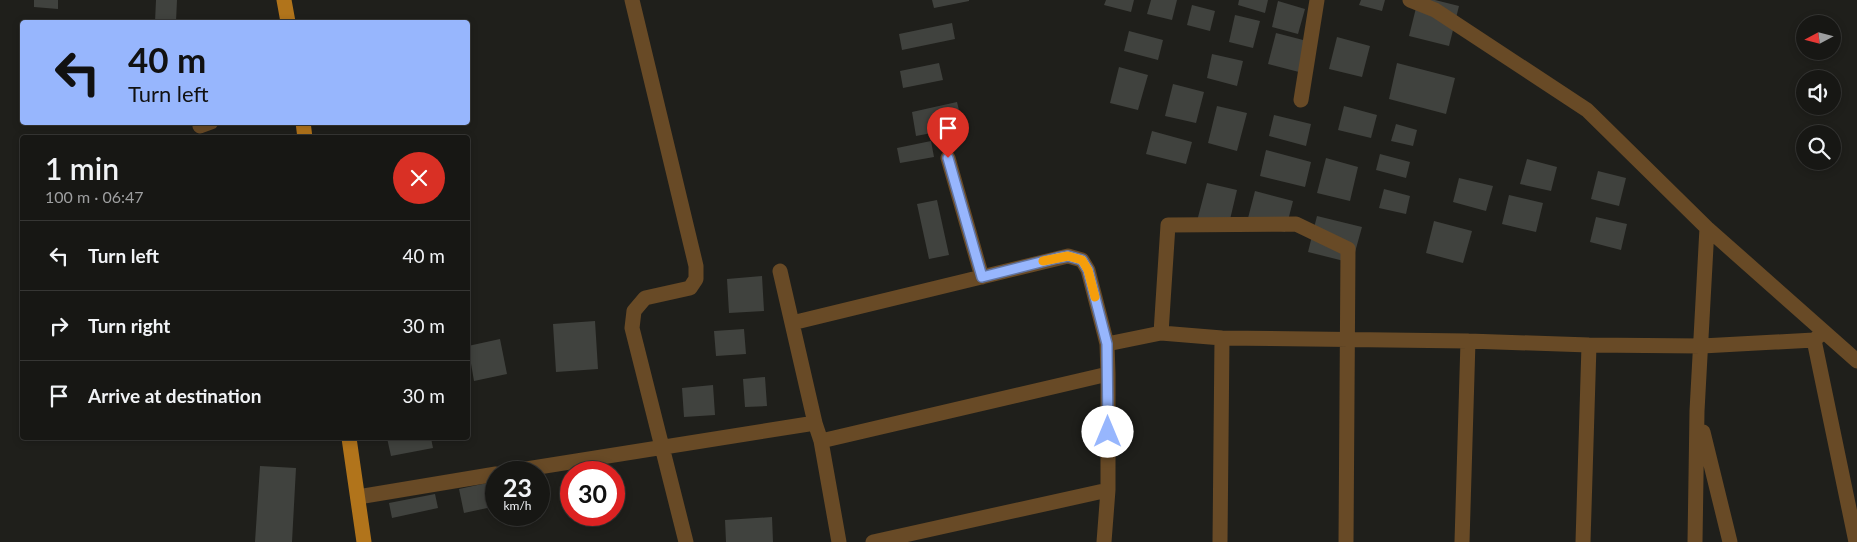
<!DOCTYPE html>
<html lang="en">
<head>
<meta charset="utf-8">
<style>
	:root { --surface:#171714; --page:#242422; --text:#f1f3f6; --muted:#9e9fa0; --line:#363634 }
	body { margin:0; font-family:Lato,sans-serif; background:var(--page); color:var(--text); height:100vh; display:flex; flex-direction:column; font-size:19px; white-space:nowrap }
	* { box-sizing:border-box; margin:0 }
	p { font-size:16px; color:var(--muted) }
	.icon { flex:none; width:28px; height:28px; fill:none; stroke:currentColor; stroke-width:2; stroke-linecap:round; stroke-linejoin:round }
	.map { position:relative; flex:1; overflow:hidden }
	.details { position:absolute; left:20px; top:135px; width:450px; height:305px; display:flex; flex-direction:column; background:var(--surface); border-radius:5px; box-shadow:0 2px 8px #0003,0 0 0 1px var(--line) }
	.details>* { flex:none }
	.guide { position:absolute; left:20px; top:20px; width:450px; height:105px; border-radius:5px; box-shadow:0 2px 8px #0003,0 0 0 1px var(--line); background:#97b6fd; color:#111; overflow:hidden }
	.needle { width:32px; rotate:263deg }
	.buttons { position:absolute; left:1796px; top:15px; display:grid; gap:10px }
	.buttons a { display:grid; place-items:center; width:45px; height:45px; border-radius:50%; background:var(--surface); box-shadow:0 2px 8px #0003,0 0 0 1px var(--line); font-size:25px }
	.speed { position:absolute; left:485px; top:461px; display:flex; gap:10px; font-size:25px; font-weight:700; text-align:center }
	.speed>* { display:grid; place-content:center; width:65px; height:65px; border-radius:50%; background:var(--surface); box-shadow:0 2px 8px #0003,0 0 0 1px var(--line); line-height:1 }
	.speed small { font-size:12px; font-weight:400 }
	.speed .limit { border:8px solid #d22; background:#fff; color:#111 }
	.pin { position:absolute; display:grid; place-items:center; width:42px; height:42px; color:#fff; margin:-51px -21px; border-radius:50% 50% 50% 0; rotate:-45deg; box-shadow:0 0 5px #0007 }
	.pin .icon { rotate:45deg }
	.me { position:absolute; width:55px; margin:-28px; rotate:0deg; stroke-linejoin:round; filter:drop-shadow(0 0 4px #0008) }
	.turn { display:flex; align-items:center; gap:18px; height:105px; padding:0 25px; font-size:22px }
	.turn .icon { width:65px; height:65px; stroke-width:2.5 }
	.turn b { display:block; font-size:35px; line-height:42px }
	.round { display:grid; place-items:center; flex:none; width:52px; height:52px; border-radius:26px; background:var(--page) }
	.head { display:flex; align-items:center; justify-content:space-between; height:85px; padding:0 25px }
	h1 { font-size:30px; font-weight:600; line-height:38px }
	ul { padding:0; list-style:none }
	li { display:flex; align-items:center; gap:15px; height:70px; padding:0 25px; border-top:1px solid var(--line) }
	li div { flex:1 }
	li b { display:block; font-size:19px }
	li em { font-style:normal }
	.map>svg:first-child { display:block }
</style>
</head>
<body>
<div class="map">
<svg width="1857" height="542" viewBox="0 0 1857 542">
	<rect width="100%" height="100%" fill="#1f1f1b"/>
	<path fill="#40423e" d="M34,0h24v9l-24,-2z
		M156,0h21l-1,22h-21z
		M932,0h37v1l-35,7z
		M1106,0h28l-3,12 -27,-7z
		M1151,0h26l-5,20 -25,-6z
		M1239,0h29l-3,13 -27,-8z
		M1361,0h24l-3,11 -23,-6z
		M1418,0h17l24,6 -10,40 -40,-10z
		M1278,1l27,8 -7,25 -26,-7z
		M1192,5l23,6 -5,20 -23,-6z
		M1235,15l25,6 -7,27 -24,-6z
		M32,20l19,1v1h-19z
		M952,23l3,16 -53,11 -3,-16z
		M1129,31l34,9 -5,20 -34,-9z
		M1276,33l31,8 -8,31 -31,-8z
		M1337,37l33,9 -8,31 -33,-8z
		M1212,54l31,7 -6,25 -30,-8z
		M939,63l4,17 -40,8 -3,-17z
		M1397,63l58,15 -9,36 -57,-15z
		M1119,67l29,8 -10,35 -28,-7z
		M1173,84l31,8 -8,31 -31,-7z
		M957,102l6,25 -47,9 -4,-24z
		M1217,106l30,7 -10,38 -29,-8z
		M1344,106l33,9 -6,23 -33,-8z
		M1274,115l37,9 -5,22 -37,-10z
		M1396,124l21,6 -4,16 -22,-5z
		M1152,131l40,11 -6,22 -40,-10z
		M931,141l3,16 -34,6 -3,-15z
		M1266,150l45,12 -6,25 -45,-11z
		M1380,154l30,8 -4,16 -30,-8z
		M1326,158l32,9 -8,34 -33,-8z
		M1527,159l30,8 -6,24 -31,-7z
		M1598,171l28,7 -7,28 -28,-7z
		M1459,178l34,8 -7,25 -33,-9z
		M1207,183l30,7 -9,38 -31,-7z
		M1384,189l26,7 -4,18 -27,-6z
		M1255,191l38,10 -8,31 -38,-10z
		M1509,195l34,8 -7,29 -34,-8z
		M937,200l12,55 -20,4 -12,-55z
		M1317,216l45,11 -10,36 -44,-11z
		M1596,217l31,7 -6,26 -31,-8z
		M1434,221l38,10 -9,32 -37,-10z
		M762,276l2,35 -35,2 -2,-34z
		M595,321l3,48 -42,3 -3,-48z
		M744,329l2,25 -30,2 -2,-25z
		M500,339l7,35 -33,7 -6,-35z
		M765,377l2,29 -22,1 -2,-28z
		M713,385l2,30 -31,2 -2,-29z
		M387,438h44l2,10 -42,8z
		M260,466l36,2 -4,74h-37z
		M487,483l5,24 -28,6 -5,-24z
		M435,494l3,14 -46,10 -3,-15z
		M772,517l1,25h-47l-1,-22z"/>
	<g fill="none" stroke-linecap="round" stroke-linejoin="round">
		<path stroke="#684a26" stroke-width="15" d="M632,0l64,266v13l-6,9 -45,10 -11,13 -2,17 54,214
			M1410,0l25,10 152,100 120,118 150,133
			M1301,100l16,-100
			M200,126l11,-4
			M948,158l34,119
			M780,271l35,152
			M792,323l276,-67 14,4 6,10 19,74
			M1161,333l7,-108 128,-1 52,25 -2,293
			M1814,340l42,202
			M1703,432l27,110
			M821,441l287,-67 -1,-30 54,-11 61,5 246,3 121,4 113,1 112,-6 10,-8
			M507,472l308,-49 6,18 18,101
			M358,497l138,-23
			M873,542l235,-52
			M1104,542l4,-52v-116
			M1220,542l2,-204
			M1462,542l6,-201
			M1583,542l6,-197
			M1695,542l2,-131 10,-183"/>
		<path stroke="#b1741b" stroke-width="15" d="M284,0l4,22
			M303,122l2,16
			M349,438l15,104"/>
	</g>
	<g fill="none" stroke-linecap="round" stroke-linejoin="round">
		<defs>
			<path id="route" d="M948,158l34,119 75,-19 11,-2 14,4 6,10 19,74 1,88"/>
		</defs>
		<use href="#route" stroke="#6276a4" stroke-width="12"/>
		<use href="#route" stroke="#97b6fd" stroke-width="9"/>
		<path stroke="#f59e0b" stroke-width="9" d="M1043,261l25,-5 14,4 6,10 7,27"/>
	</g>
</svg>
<div class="buttons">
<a><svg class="needle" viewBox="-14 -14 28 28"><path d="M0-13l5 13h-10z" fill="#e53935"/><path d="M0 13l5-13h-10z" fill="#9e9fa0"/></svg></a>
<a><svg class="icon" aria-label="sound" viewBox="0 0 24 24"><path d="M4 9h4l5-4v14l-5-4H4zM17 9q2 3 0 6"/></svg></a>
<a><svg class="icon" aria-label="search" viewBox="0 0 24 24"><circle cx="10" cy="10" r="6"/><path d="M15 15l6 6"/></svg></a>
</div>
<div class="speed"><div>23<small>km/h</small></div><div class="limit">30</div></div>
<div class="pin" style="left:948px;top:158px;background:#d93025"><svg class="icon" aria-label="arrive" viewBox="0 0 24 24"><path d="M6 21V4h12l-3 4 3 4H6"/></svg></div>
<svg class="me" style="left:1108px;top:432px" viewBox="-20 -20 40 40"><circle r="19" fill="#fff"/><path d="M0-13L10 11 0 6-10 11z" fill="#97b6fd"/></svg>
<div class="guide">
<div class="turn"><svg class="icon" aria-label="left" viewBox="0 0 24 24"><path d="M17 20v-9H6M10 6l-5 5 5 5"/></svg><div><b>40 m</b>Turn left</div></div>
</div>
<section class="details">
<div class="head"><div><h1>1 min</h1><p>100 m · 06:47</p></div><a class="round" style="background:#d93025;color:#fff"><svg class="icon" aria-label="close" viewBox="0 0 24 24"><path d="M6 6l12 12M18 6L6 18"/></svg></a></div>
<ul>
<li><svg class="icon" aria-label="left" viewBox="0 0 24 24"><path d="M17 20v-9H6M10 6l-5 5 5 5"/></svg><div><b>Turn left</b></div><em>40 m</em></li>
<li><svg class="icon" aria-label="right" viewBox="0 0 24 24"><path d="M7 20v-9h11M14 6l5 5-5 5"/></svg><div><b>Turn right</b></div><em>30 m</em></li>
<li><svg class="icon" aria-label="arrive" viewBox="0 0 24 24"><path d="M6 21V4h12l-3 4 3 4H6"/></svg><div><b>Arrive at destination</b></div><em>30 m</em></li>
</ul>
</section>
</div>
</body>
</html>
